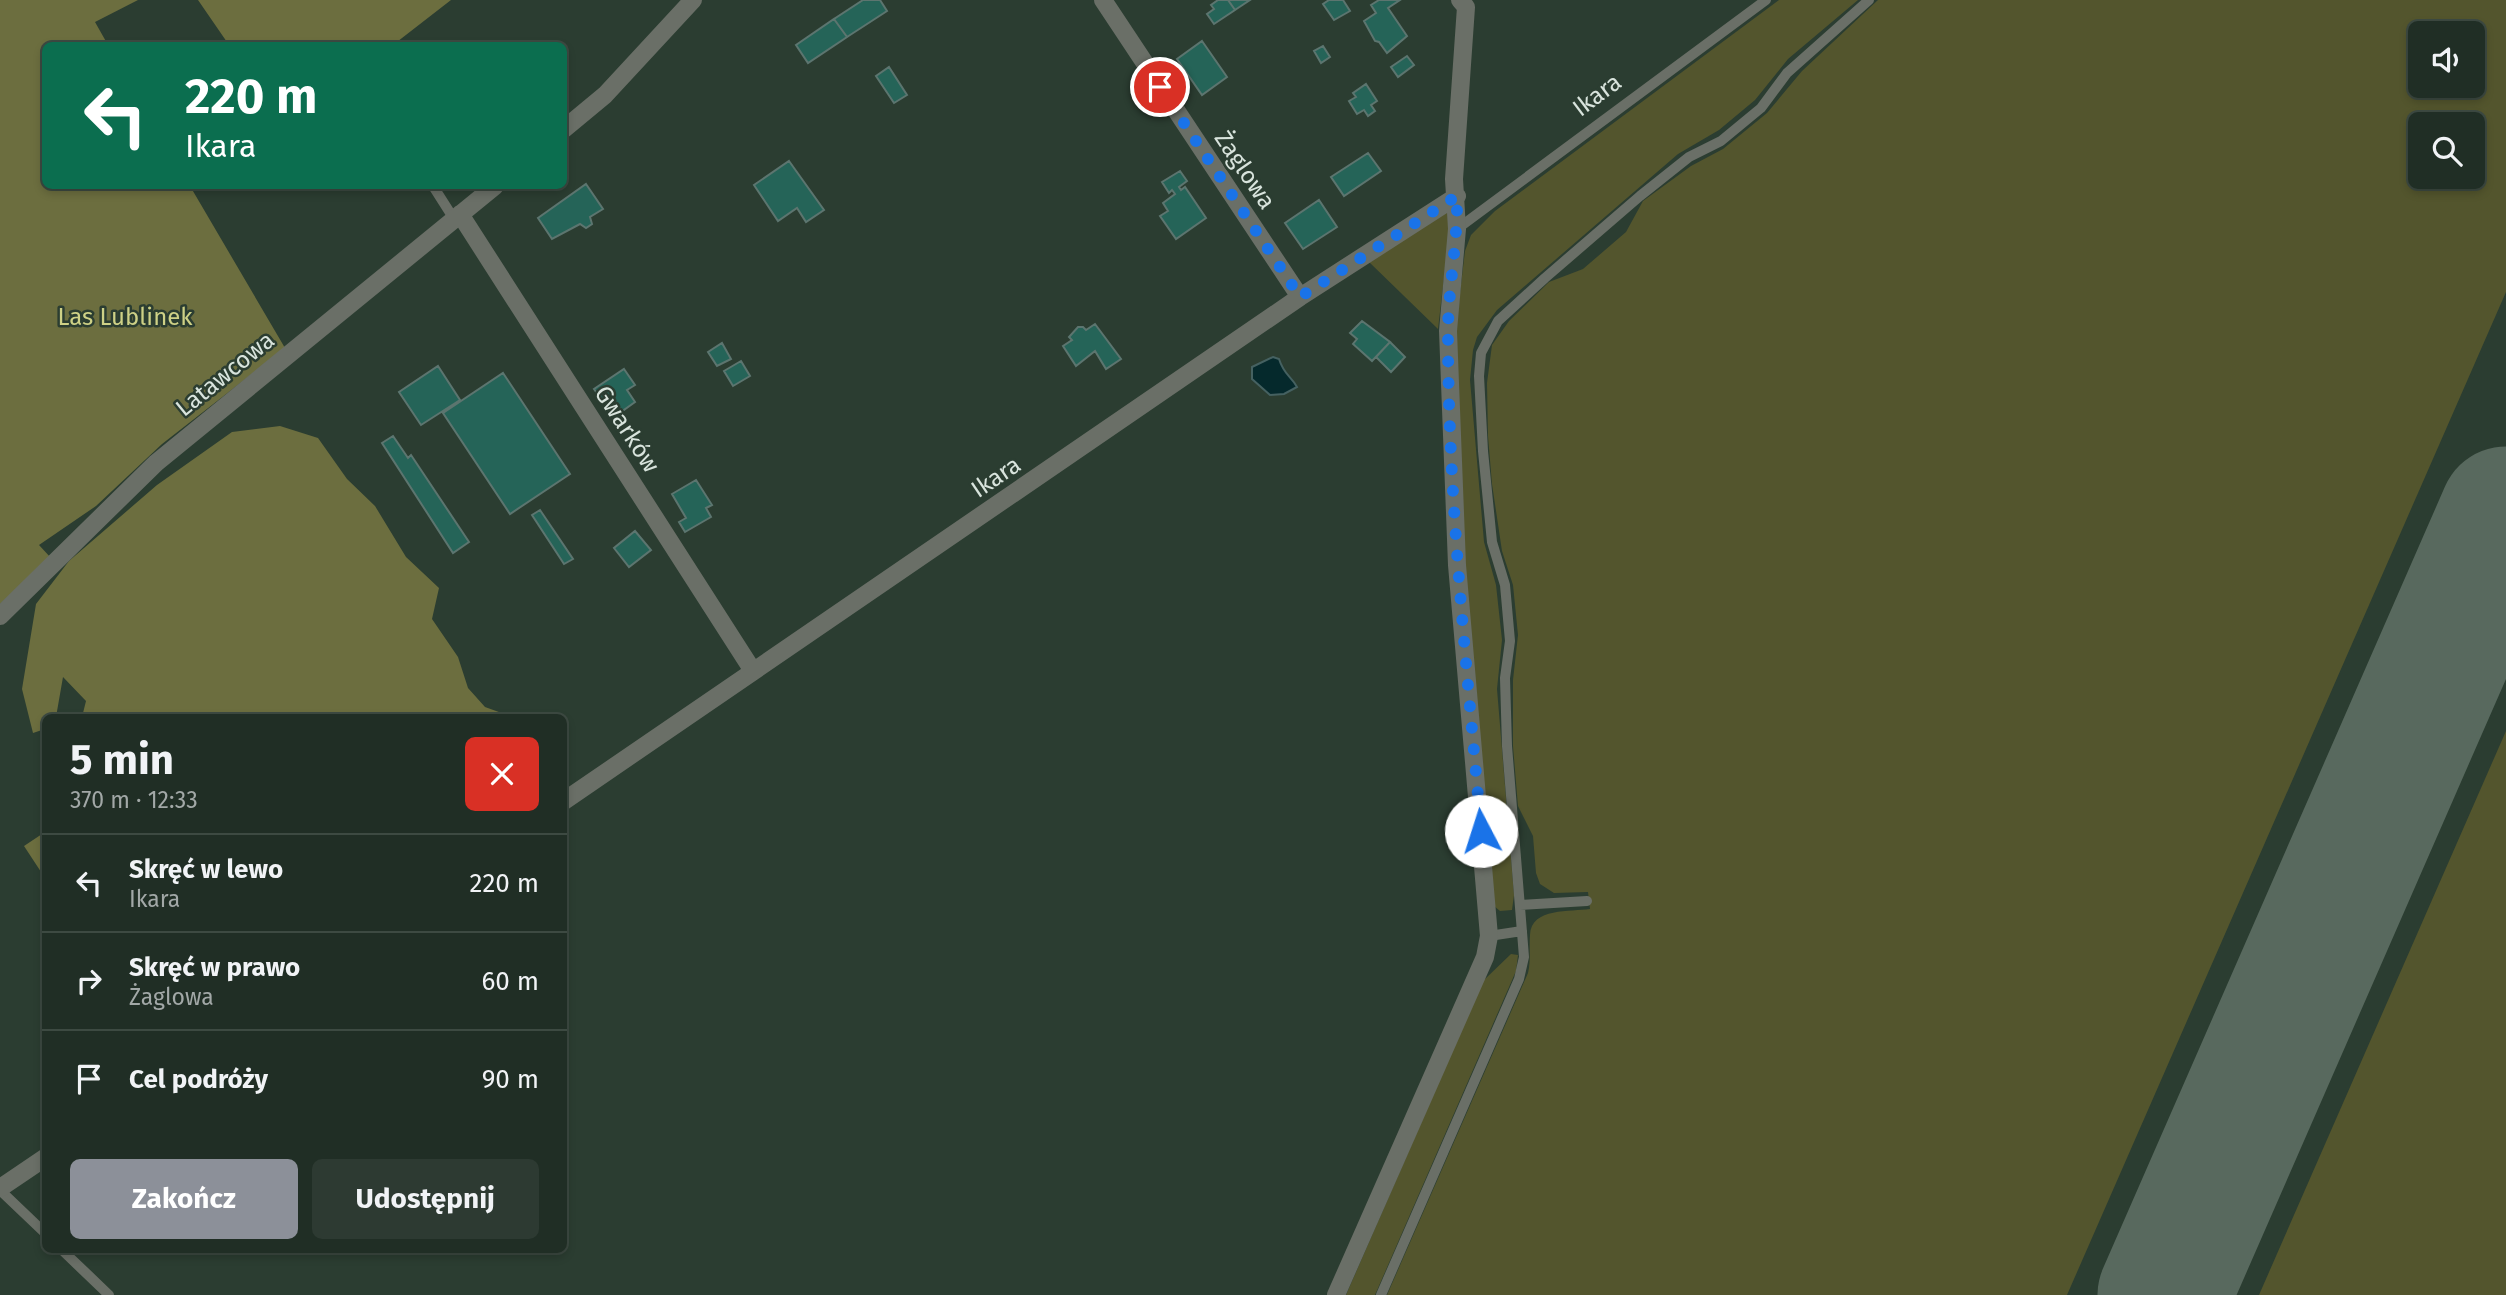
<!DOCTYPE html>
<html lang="pl">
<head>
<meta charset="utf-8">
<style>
	:root { --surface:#202e25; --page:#2d3a32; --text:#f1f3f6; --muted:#a2a8a7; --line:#3d4a42; --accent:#8c9099 }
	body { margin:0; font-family:"Fira Sans",sans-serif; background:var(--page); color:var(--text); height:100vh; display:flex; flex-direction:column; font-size:26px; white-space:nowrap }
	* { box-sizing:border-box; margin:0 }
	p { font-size:23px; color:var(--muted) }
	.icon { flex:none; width:38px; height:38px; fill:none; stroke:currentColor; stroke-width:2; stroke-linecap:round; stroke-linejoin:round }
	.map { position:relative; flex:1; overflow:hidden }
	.drawer { position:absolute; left:42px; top:714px; width:525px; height:539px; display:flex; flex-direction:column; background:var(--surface); border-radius:10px; box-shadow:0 4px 10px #0003,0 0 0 2px var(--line) }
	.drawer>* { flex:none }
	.banner { position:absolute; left:42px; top:42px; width:525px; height:147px; border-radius:10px; box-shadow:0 4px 10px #0003,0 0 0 2px var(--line); background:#0b6e4f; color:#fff; overflow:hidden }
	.buttons { position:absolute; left:2408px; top:21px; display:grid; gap:14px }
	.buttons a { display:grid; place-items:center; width:77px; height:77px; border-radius:10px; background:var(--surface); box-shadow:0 4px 10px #0003,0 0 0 2px var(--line); font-size:35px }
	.pin { position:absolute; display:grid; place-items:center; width:60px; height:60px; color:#fff; margin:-30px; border:4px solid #fff; border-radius:50%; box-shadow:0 2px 7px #0007 }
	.me { position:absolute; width:77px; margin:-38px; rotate:355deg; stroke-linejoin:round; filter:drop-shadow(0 0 5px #0008) }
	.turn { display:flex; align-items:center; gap:24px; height:147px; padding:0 28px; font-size:32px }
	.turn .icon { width:91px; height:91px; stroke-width:2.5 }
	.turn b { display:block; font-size:49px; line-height:60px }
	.round { display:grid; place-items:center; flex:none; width:74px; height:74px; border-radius:10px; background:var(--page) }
	.headline { display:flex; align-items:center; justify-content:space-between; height:119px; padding:0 28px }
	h1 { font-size:42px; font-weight:700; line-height:52px }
	.button { display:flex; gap:14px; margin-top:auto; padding:14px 28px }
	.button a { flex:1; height:80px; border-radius:10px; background:var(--accent); color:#fff; font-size:28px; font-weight:700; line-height:80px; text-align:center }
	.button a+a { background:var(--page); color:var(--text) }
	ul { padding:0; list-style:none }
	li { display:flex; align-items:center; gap:21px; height:98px; padding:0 28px; border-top:2px solid var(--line) }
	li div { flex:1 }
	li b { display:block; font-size:26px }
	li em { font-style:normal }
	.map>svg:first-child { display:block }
</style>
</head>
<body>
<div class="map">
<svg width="2506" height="1295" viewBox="0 0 2506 1295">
	<rect width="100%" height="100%" fill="#2b3d31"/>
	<path fill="#53552d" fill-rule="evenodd" d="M1779,0h79l-70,59 -33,41 -36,30 -41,24 -181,156 -20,27 -4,13 -3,30 14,162 12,43 6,55 -5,49 17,206 -2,15 -12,1 -6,-5 -31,-342 -8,-229 10,-84 6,-16 24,-24z
		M1878,0h628v292l-439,1003h-680l141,-322c3,-13 1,-25 2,-38 1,-28 41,-23 60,-26l-2,-17 -34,1 -14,-9 -4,-11 -3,-37 -15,-30 -5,-60v-66l5,-45 -5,-50 -11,-34 -10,-67 -4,-48 -1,-53 5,-38 17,-24 40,-39 34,-13 43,-37 17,-31 48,-35 32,-17 44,-36 35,-42zM2420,33h53v53h-53zM2420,124h53v53h-53z
		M1446,212l5,5 -13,112 -70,-68z
		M2506,731v564h-247z
		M1511,954l7,1 -2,16 -141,324h-29l137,-314z"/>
	<path fill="#6c6e3f" d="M0,0h138l-43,22 13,23 -62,1v140h144l95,162 -123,96 -66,62 -57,39 12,13 -51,46z
		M198,0h253l-58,45h-164z
		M280,426l38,12 29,41 28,27 31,51 33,31 -7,31 26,38 10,31 17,19 28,10h-431l4,-16 -23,-24 -7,40 -10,1 -1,11 -12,4 -11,-44 14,-85 33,-43 88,-76 75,-53z
		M45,832v46l-21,-32z"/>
	<path fill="#05292c" stroke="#456161" stroke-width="2" d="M1273,357l6,2c5,16 12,17 18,28l-13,7 -14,1 -18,-16v-12z"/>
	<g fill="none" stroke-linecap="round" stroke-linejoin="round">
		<path stroke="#58695e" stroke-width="133" d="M2164,1295l342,-782"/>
	</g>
	<path fill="#256458" stroke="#5c756f" stroke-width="2" d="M863,0h17l7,11 -40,26 -13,-18z
		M1218,0h10l7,10 -21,14 -7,-10 7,-5 -3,-4z
		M1228,0h22l-15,10z
		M1329,0h14l7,11 -16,9 -11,-16z
		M1379,0h21l-12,8 19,28 -20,17 -8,-11 -4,-1 -11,-20 12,-8 -5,-8z
		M834,19l13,18 -39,26 -12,-18z
		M1202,41l25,36 -25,18 -25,-36z
		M1323,46l7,11 -9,6 -7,-12z
		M1407,56l7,9 -16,12 -7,-10z
		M889,67l18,28 -13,8 -18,-27z
		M1366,84l11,17 -6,4 4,6 -7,5 -4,-6 -7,4 -8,-13 7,-4 -3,-4z
		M1368,153l13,18 -37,25 -13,-19z
		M789,161l35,49 -18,12 -9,-14 -19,13 -24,-36z
		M1180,171l7,10 -8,6 2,3 4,-3 21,31 -30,21 -16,-23 8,-5 -5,-8 12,-9 -3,-4 -3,3 -7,-11z
		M586,184l17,25 -13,8 2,7 -6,4 -6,-4 -28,15 -14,-21z
		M1319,200l18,27 -34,22 -18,-26z
		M1362,321l28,21 -18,19 -19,-17 4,-5 -7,-6z
		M1095,324l26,35 -15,10 -11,-18 -19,15 -13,-20 9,-6 -3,-3 9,-10h5l3,3z
		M1390,342l15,15 -14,15 -15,-15z
		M722,343l9,16 -14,7 -9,-14z
		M741,361l9,15 -17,10 -9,-15z
		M438,366l22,34 -39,25 -22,-33z
		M624,369l11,16 -8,5 8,12 -21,15 -20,-28z
		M503,373l67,101 -60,40 -67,-101z
		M393,436l15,22 3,-3 58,87 -16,11 -71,-110z
		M696,480l16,25 -6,3 5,9 -26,15 -6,-10 7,-4 -14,-24z
		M540,510l33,49 -9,5 -32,-49z
		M635,531l16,19 -22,17 -15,-19z"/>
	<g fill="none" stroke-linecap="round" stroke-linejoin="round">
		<path stroke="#6a6f67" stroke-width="10" d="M433,186l21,33
			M1457,229l309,-229
			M1520,905l67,-4
			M1489,936l33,-5
			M0,1190l46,44
			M62,1250l47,45
			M1381,1295l138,-316 5,-22 -17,-211 -2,-68 5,-37 -5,-56 -13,-43 -9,-91 -4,-75 2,-23 17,-32 47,-43 95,-82 49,-39 32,-16 40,-33 26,-35 82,-73"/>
		<path stroke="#6a6f67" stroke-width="18" d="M1103,0l197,297
			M564,129l41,-34 88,-95
			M460,214l293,457
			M0,616l156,-153 339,-277
			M564,801l736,-504 157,-101
			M0,1188l46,-31
			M1336,1295l149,-338 4,-21 -32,-371 -9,-234 9,-102 -3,-50 12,-172 -6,-7"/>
	</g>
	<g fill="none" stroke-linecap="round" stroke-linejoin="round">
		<path stroke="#1a73e8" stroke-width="12" stroke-dasharray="0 21.6" d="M1160,87l140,210 157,-101c1,46 -9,92 -9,137 0,167 19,332 33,498"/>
	</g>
	<g text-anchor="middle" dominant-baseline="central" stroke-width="5" stroke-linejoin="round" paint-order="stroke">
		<g font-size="24" fill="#d9e4dd" stroke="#2b3d31">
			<text transform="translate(1597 95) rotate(-37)">Ikara</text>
			<text transform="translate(1245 170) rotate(56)">Żaglowa</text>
			<text transform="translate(225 374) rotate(-39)">Latawcowa</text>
			<text transform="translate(627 429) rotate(57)">Gwarków</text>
			<text transform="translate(996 477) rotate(-34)">Ikara</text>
		</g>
		<g font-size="24" fill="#ced186" stroke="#2b3d31">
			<text x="125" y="317">Las Lublinek</text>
		</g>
	</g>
</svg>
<div class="buttons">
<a><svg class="icon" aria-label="sound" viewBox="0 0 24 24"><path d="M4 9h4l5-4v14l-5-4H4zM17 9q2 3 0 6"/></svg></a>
<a><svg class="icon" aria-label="search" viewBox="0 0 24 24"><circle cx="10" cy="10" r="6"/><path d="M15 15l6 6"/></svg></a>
</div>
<div class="pin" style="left:1160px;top:87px;background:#d93025"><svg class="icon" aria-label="arrive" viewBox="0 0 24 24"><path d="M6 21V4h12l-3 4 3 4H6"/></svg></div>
<svg class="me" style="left:1481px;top:831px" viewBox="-20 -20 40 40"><circle r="19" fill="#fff"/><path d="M0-13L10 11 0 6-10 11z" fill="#1a73e8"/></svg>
<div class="banner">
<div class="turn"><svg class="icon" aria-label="left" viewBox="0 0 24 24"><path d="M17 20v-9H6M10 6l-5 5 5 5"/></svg><div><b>220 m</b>Ikara</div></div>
</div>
<section class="drawer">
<div class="headline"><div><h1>5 min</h1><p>370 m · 12:33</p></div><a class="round" style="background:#d93025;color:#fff"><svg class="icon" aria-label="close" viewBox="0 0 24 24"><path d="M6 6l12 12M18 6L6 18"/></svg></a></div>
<ul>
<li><svg class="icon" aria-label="left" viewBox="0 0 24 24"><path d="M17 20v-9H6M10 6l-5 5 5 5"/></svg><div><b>Skręć w lewo</b><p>Ikara</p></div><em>220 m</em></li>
<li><svg class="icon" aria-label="right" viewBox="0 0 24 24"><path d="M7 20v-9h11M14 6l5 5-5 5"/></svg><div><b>Skręć w prawo</b><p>Żaglowa</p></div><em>60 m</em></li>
<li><svg class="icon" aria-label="arrive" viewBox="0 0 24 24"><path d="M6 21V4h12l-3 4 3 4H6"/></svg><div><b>Cel podróży</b></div><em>90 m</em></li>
</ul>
<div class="button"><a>Zakończ</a><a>Udostępnij</a></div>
</section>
</div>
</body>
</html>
